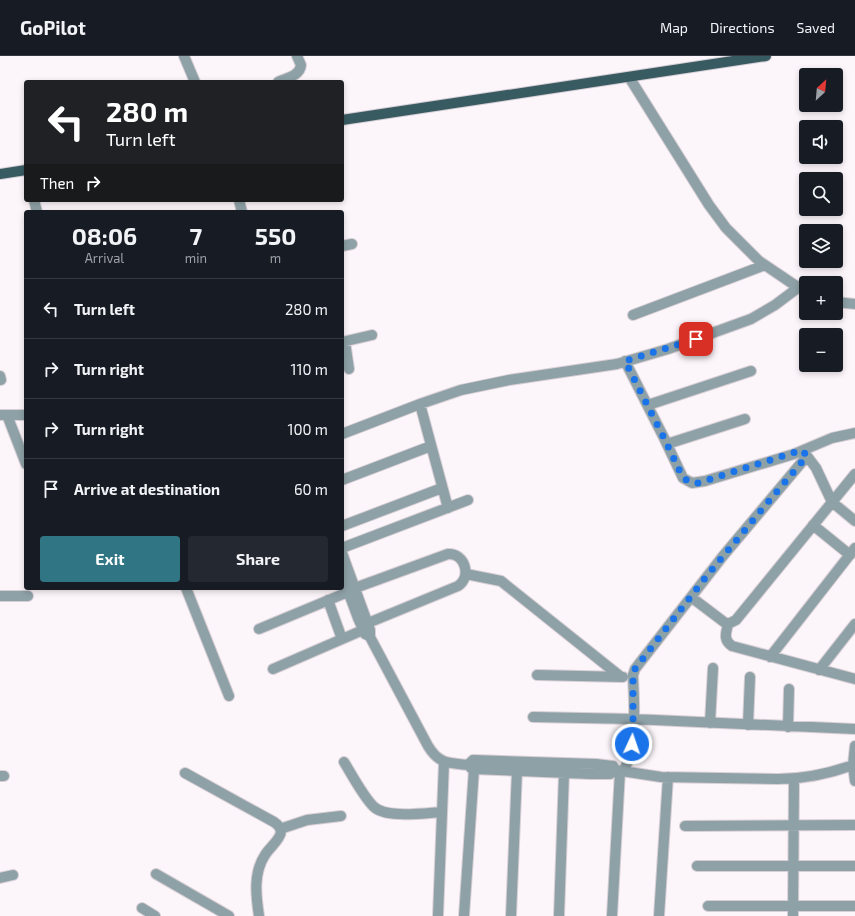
<!DOCTYPE html>
<html lang="en">
<head>
<meta charset="utf-8">
<style>
	:root { --surface:#171b24; --page:#242831; --text:#f1f3f6; --muted:#9ea1a6; --line:#363941; --accent:#307583 }
	body { margin:0; font-family:"Exo 2",sans-serif; background:var(--page); color:var(--text); height:100vh; display:flex; flex-direction:column; font-size:15px; white-space:nowrap }
	* { box-sizing:border-box; margin:0 }
	p { font-size:13px; color:var(--muted) }
	.icon { flex:none; width:22px; height:22px; fill:none; stroke:currentColor; stroke-width:2; stroke-linecap:round; stroke-linejoin:round }
	.map { position:relative; flex:1; overflow:hidden }
	.details { position:absolute; left:24px; top:154px; width:320px; height:380px; display:flex; flex-direction:column; background:var(--surface); border-radius:4px; box-shadow:0 2px 6px #0003 }
	.details>* { flex:none }
	.hud { position:absolute; left:24px; top:24px; width:320px; height:122px; border-radius:4px; box-shadow:0 2px 6px #0003; background:#202124; color:#fff; overflow:hidden }
	.needle { width:26px; rotate:26deg }
	.controls { position:absolute; left:799px; top:12px; display:grid; gap:8px }
	.controls a { display:grid; place-items:center; width:44px; height:44px; border-radius:4px; background:var(--surface); box-shadow:0 2px 6px #0003; font-size:20px }
	.pin { position:absolute; display:grid; place-items:center; width:34px; height:34px; color:#fff; margin:-17px; border-radius:8px; box-shadow:0 2px 6px #0006 }
	.me { position:absolute; width:44px; margin:-22px; rotate:3deg; stroke-linejoin:round; filter:drop-shadow(0 0 3px #0008) }
	.turn { display:flex; align-items:center; gap:14px; height:84px; padding:0 16px; font-size:18px }
	.turn .icon { width:52px; height:52px; stroke-width:2.5 }
	.turn b { display:block; font-size:28px; line-height:34px }
	.then { display:flex; align-items:center; height:38px; padding:0 16px; background:#0003; gap:8px; font-size:15px }
	.eta { display:flex; justify-content:space-evenly; align-items:center; height:68px; text-align:center }
	.eta b { font-size:24px; font-weight:700; line-height:28px }
	.primary-button { display:flex; gap:8px; margin-top:auto; padding:8px 16px }
	.primary-button a { flex:1; height:46px; border-radius:4px; background:var(--accent); color:#fff; font-size:16px; font-weight:700; line-height:46px; text-align:center }
	.primary-button a+a { background:var(--page); color:var(--text) }
	ul { padding:0; list-style:none }
	li { display:flex; align-items:center; gap:12px; height:60px; padding:0 16px; border-top:1px solid var(--line) }
	li div { flex:1 }
	li b { display:block; font-size:15px }
	li em { font-style:normal }
	header { display:flex; align-items:center; gap:24px; box-sizing:border-box; height:56px; padding:0 20px; background:var(--surface); border-bottom:1px solid var(--line) }
	header strong { font-size:19px }
	nav { display:flex; gap:22px; margin-inline-start:auto; font-size:14px }
	.map>svg:first-child { display:block }
</style>
</head>
<body>
<header>
<strong>GoPilot</strong>
<nav><a>Map</a><a>Directions</a><a>Saved</a></nav>
</header>
<div class="map">
<svg width="855" height="860" viewBox="0 0 855 860">
	<rect width="100%" height="100%" fill="#fcf5fa"/>
	<g fill="none" stroke-linecap="round" stroke-linejoin="round">
		<defs>
			<path id="minor" d="M184,0l11,26
				M629,21l80,128 17,23 33,33 34,23 13,7
				M278,26c8,-4 22,-6 23,-17l-4,-9
				M34,144l3,12
				M239,144l3,12
				M342,190l10,-2
				M836,246l19,2
				M633,259l132,-50
				M342,286l30,-7
				M345,286l4,27
				M625,305l39,77 19,40 9,5 13,-2 89,-27 38,-16 23,-5
				M0,320l1,4
				M420,348l28,104
				M648,349l103,-34
				M0,359h26
				M7,359l19,49
				M342,378l78,-30 41,-14 48,-10 108,-16 51,-15 83,-30 24,-14 24,-18
				M667,388l78,-25
				M804,396l12,16 16,34 23,19
				M342,424l89,-34
				M813,469l37,30
				M342,470l100,-38
				M342,492l126,-48
				M342,497l28,77v7l58,109c11,18 20,17 40,19l4,4h2l116,5h20l5,-4 46,7 117,2c26,0 50,-5 75,-14
				M466,518l35,7 120,96
				M342,519l16,43 7,16 2,1
				M186,532l43,108
				M355,532l93,-34c17,-1 24,23 10,32l-90,37
				M0,540h28
				M691,541l33,25 4,2 8,-4 119,-146
				M328,544l14,39
				M728,568c-2,9 -5,16 4,22l123,33
				M259,573l89,-37
				M770,601l85,-109
				M273,613l90,-39
				M819,614l36,-46
				M537,619l86,2
				M533,661l100,2 222,10
				M710,667l3,-55
				M748,669l2,-48
				M788,671l1,-38
				M855,690l-2,19 2,16
				M344,706c8,13 19,34 29,44 12,13 52,7 69,6
				M468,709l5,-5 123,4 17,2 2,4
				M623,716c15,-27 11,-67 10,-97l2,-6 88,-113 84,-100
				M185,717l89,49c3,2 7,6 7,10 -1,8 -12,16 -16,23 -12,18 -9,41 -6,61
				M0,720h4
				M685,770l170,-1
				M280,773l27,-9 34,-4
				M697,810h158
				M156,818l73,42
				M0,822l13,-3
				M708,850h147
				M142,852l13,8
				M438,860l6,-154
				M464,860l10,-147
				M511,860l6,-145
				M559,860l5,-143
				M612,860l8,-145
				M659,860l9,-139
				M793,860l1,-137"/>
			<path id="major" d="M342,64l424,-64
				M0,118l26,-4"/>
		</defs>
		<use href="#minor" stroke="#d7cfd5" stroke-width="12"/>
		<use href="#major" stroke="#d7cfd5" stroke-width="12"/>
		<use href="#minor" stroke="#8ea1a6" stroke-width="10"/>
		<use href="#major" stroke="#385b62" stroke-width="10"/>
	</g>
	<g fill="none" stroke-linecap="round" stroke-linejoin="round">
		<path stroke="#1a73e8" stroke-width="7" stroke-dasharray="0 12.6" d="M632,688l1,-24v-45l2,-6 70,-91 64,-77 38,-45 -5,-6 -104,33h-6l-9,-5 -19,-40 -39,-77 71,-22"/>
	</g>
</svg>
<div class="controls">
<a><svg class="needle" viewBox="-14 -14 28 28"><path d="M0-13l5 13h-10z" fill="#e53935"/><path d="M0 13l5-13h-10z" fill="#9ea1a6"/></svg></a>
<a><svg class="icon" aria-label="sound" viewBox="0 0 24 24"><path d="M4 9h4l5-4v14l-5-4H4zM17 9q2 3 0 6"/></svg></a>
<a><svg class="icon" aria-label="search" viewBox="0 0 24 24"><circle cx="10" cy="10" r="6"/><path d="M15 15l6 6"/></svg></a>
<a><svg class="icon" aria-label="layers" viewBox="0 0 24 24"><path d="M12 4l9 5-9 5-9-5zM3 14l9 5 9-5"/></svg></a>
<a>+</a>
<a>−</a>
</div>
<div class="pin" style="left:696px;top:283px;background:#d93025"><svg class="icon" aria-label="arrive" viewBox="0 0 24 24"><path d="M6 21V4h12l-3 4 3 4H6"/></svg></div>
<svg class="me" style="left:632px;top:688px" viewBox="-20 -20 40 40"><circle r="17" fill="#1a73e8" stroke="#fff" stroke-width="3"/><path d="M0-11L8 9 0 5-8 9z" fill="#fff"/></svg>
<div class="hud">
<div class="turn"><svg class="icon" aria-label="left" viewBox="0 0 24 24"><path d="M17 20v-9H6M10 6l-5 5 5 5"/></svg><div><b>280 m</b>Turn left</div></div>
<div class="then">Then<svg class="icon" aria-label="right" viewBox="0 0 24 24"><path d="M7 20v-9h11M14 6l5 5-5 5"/></svg></div>
</div>
<section class="details">
<div class="eta">
<div><b>08:06</b><p>Arrival</p></div>
<div><b>7</b><p>min</p></div>
<div><b>550</b><p>m</p></div>
</div>
<ul>
<li><svg class="icon" aria-label="left" viewBox="0 0 24 24"><path d="M17 20v-9H6M10 6l-5 5 5 5"/></svg><div><b>Turn left</b></div><em>280 m</em></li>
<li><svg class="icon" aria-label="right" viewBox="0 0 24 24"><path d="M7 20v-9h11M14 6l5 5-5 5"/></svg><div><b>Turn right</b></div><em>110 m</em></li>
<li><svg class="icon" aria-label="right" viewBox="0 0 24 24"><path d="M7 20v-9h11M14 6l5 5-5 5"/></svg><div><b>Turn right</b></div><em>100 m</em></li>
<li><svg class="icon" aria-label="arrive" viewBox="0 0 24 24"><path d="M6 21V4h12l-3 4 3 4H6"/></svg><div><b>Arrive at destination</b></div><em>60 m</em></li>
</ul>
<div class="primary-button"><a>Exit</a><a>Share</a></div>
</section>
</div>
</body>
</html>
